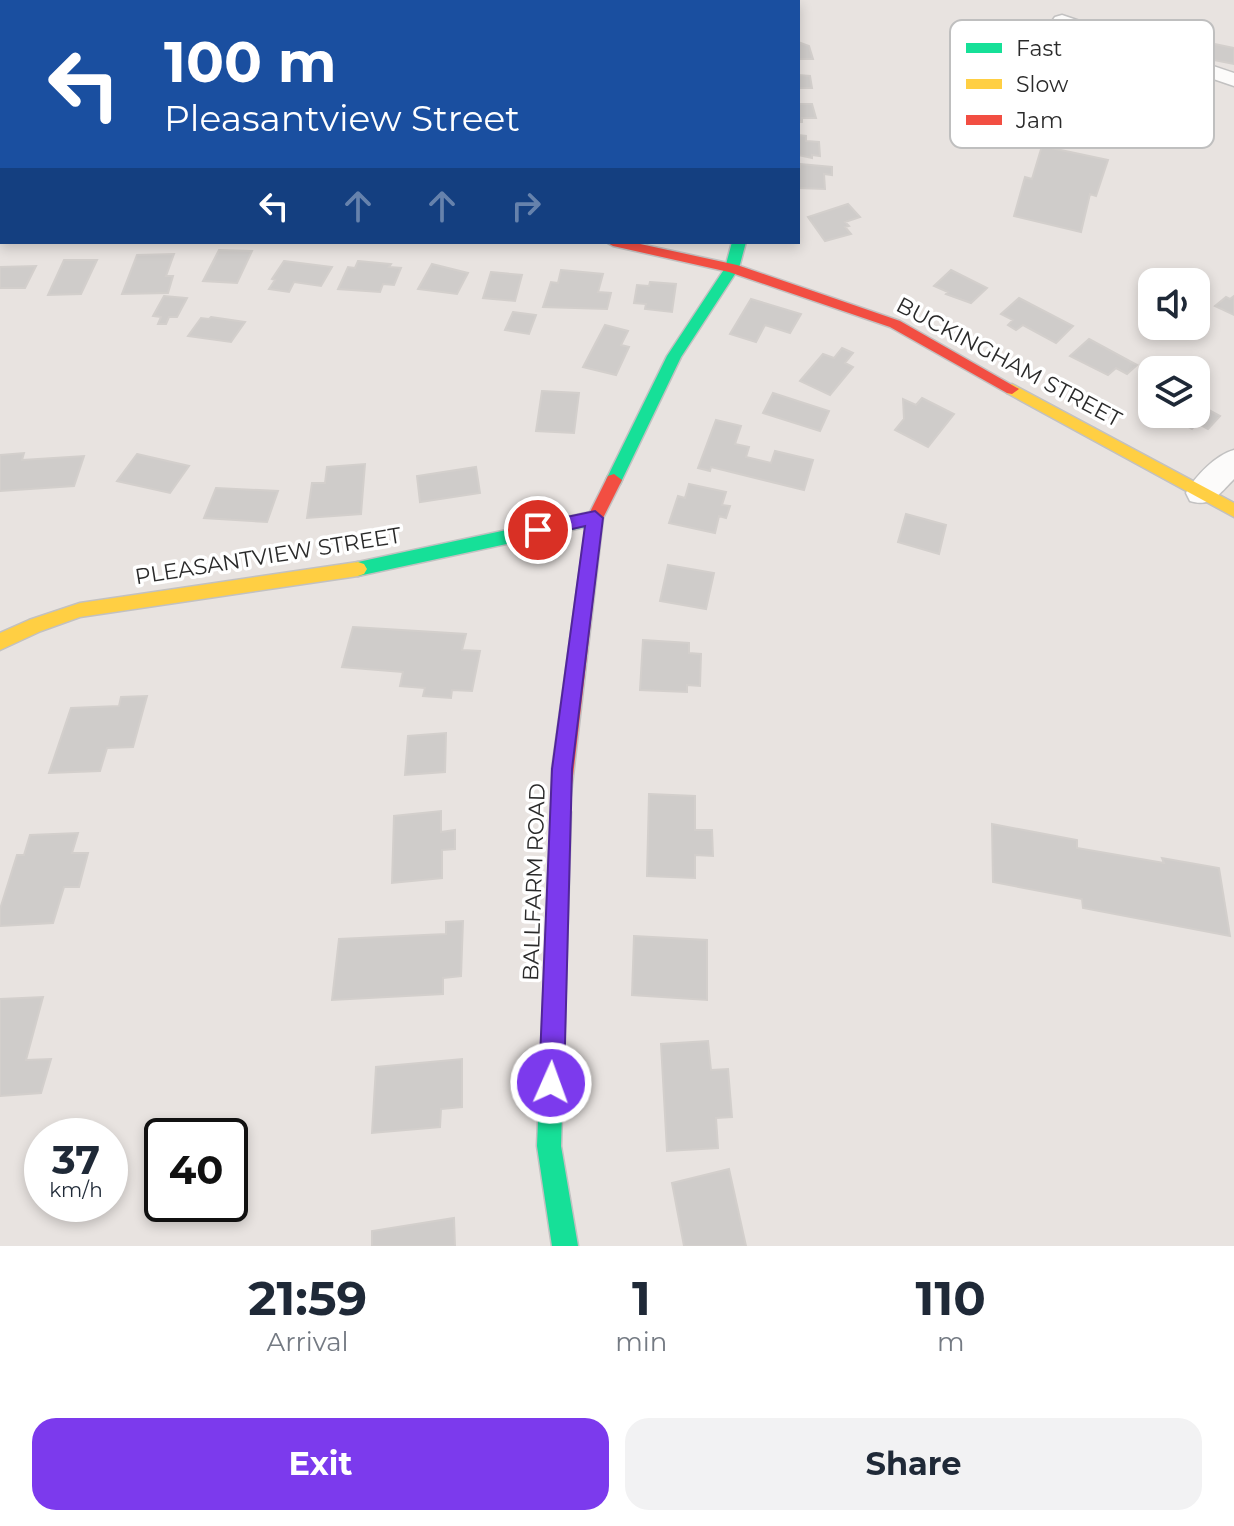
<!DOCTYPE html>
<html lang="en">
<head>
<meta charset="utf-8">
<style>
	:root { --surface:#fff; --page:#f2f2f3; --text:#1f2937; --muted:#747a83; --accent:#7c3aed }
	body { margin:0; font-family:Montserrat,sans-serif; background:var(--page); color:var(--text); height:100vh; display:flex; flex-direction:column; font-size:30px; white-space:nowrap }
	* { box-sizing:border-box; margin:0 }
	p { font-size:26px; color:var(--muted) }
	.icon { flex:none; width:44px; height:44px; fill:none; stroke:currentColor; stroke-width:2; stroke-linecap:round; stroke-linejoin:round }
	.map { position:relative; height:1246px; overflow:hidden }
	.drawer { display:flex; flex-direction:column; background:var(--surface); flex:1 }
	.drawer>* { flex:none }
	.banner { position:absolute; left:0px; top:0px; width:800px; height:244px; box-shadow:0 4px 12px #0003; background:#1a4fa0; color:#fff; overflow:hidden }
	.tools { position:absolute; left:1138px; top:268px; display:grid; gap:16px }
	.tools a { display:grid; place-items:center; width:72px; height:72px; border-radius:16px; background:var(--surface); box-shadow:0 4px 12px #0003; font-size:40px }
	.speed { position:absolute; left:24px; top:1118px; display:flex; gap:16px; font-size:40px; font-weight:700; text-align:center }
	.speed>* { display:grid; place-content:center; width:104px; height:104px; border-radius:50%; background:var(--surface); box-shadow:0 4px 12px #0003; line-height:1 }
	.speed small { font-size:20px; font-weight:400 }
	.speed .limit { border:4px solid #111; border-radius:12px; background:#fff; color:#111 }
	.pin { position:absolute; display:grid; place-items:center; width:68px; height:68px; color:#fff; margin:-34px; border:4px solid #fff; border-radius:50%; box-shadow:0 2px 8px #0007 }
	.me { position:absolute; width:88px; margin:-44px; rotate:2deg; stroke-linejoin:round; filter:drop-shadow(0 0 6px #0008) }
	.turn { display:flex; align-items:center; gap:28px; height:168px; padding:0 32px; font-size:36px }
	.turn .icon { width:104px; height:104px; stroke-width:2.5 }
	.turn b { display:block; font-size:56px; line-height:68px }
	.lanes { display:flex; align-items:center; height:76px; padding:0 32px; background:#0003; justify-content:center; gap:40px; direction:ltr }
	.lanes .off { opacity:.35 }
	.eta { display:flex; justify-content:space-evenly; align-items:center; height:136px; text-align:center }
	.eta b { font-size:48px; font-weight:700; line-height:56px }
	.primary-button { display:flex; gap:16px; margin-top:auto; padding:16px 32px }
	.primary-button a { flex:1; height:92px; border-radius:24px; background:var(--accent); color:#fff; font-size:32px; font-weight:700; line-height:92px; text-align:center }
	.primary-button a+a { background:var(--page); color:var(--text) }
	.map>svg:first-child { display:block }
</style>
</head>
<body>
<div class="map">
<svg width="1234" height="1246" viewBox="0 0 1234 1246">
	<rect width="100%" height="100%" fill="#e8e3e0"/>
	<path fill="#cfccca" stroke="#d3cfcc" stroke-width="2" d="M798,42l11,4 4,13h-15z
		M1205,42l29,6v16l-40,-8z
		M798,75l12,1 2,12h-14z
		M798,104h14l4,14h-14v4h-4z
		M798,135l8,1v5l13,1 1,14 -8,-1v3l-14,-3z
		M1042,146l66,14 -12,36 -6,-2 -9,38 -67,-16 11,-39 7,2z
		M800,164l32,3v8l-8,-1 1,15 -27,-1z
		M848,204l12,13 -15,5 4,4 -4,1 6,7 -26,7 -17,-24z
		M219,250l33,1 -15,32 -34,-2z
		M174,254l-8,22h7l-5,17 -46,1 15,-39z
		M64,260h33l-16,34 -33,1z
		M284,261l48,6 -11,19 -27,-4 -5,10 -20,-3 6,-9 -3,-1z
		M358,261l33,3 -2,3 12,1 -7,17 -11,-1 -3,8 -42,-3 10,-22 7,1z
		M432,264l36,9 -11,21 -39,-5z
		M36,266l-11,22h-25v-21z
		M561,270l42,4 -5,18 13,1 -4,16 -64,-2 8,-25 7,1z
		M951,270l36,18 -16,15 -25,-9 2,-2 -14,-6z
		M491,272l31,3 -7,26 -32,-3z
		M650,282l26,2 -4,28 -27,-3 1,-5 -12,-1 3,-18 12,1z
		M164,296l23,2 -10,19h-8l-3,7h-8l3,-7 -8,-1z
		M1234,296v19l-19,-9 11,-9 4,2z
		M1019,298l54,28 -17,17 -33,-18 -7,5 -8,-5 5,-5 -12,-6z
		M751,299l50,15 -11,19 -25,-8 -9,17 -26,-8z
		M513,312l23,3 -7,19 -24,-4z
		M211,317l34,5 -14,20 -43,-6 13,-18 8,1z
		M605,325l23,6 -7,14 8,2 -13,28 -33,-8z
		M1089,339l48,26 -10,9 -11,-6 -8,7 -38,-19z
		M842,348l11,5 -8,10 8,4 -23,28 -30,-14 23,-27 11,4z
		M542,391l37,2 -5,40 -38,-2z
		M773,393l56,18 -9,20 -57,-18z
		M922,398l32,16 -26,33 -33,-17 9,-11 -1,-20 13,6z
		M1196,403l24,13 -12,13 -11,-6 -5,6 -26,-15h30z
		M716,420l25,6 -6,18 14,3 -3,10 25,6 4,-12 38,9 -9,30 -93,-23 -1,4 -12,-3z
		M24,453l-2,7 62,-4 -10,30 -74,5v-36z
		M137,454l52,12 -19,27 -53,-12z
		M365,464l-4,50 -54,4 5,-35h13l2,-16z
		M476,467l4,26 -60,9 -3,-26z
		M689,484l37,8 -4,13 8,1 -4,12 -7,-2 -4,17 -46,-10 9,-27 7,2z
		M216,488l62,3 -11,31 -63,-4z
		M906,514l40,11 -7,29 -41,-12z
		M668,565l46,8 -8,36 -46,-8z
		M353,627l113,7 -4,16 18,1 -8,40 -20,-1 -1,8 -28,-2 2,-8 -25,-2 3,-14 -61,-5z
		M643,640l46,3v10l12,1 -1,32 -13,-1v7l-47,-2z
		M147,696l-14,51 -26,1 -7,23 -51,2 22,-65 48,-2 2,-9z
		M446,733l-1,39 -40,3 3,-39z
		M649,794l46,2v34h17l1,26 -18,-1v23l-48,-2z
		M441,811v21l14,-2v19l-13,1v28l-50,5 2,-67z
		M992,824l85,16v8l87,15 -2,-5 57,10 11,68 -147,-28 -1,-9 -89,-17z
		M78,833l-6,20h16l-9,34h-15l-11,36 -53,3v-17l17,-54h7l6,-20z
		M463,921l-2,55 -18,2v16l-111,6 7,-61 107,-5v-12z
		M634,936l73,4v60l-75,-5z
		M43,997l-17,63 25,-1 -10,34 -41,3v-97z
		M708,1041l3,29 17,-1 4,48 -16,1 2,30 -51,3 -6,-107z
		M462,1059v48l-21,2 -1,18 -68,6 4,-66z
		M729,1169l17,77h-62l-12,-63z
		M454,1218l1,28h-83v-15z"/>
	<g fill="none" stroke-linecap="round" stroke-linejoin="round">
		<defs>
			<path id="street" d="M231,0h41l1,2h-41z
				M1062,15l172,58v13l-179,-61 -3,-4 3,-4z
				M0,66h2l-2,14z
				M1234,450v29c-14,14 -23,29 -44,22l-4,-8c9,-17 30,-38 48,-43z"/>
			<path id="fast" d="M737,0h10v2h-10z
				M0,221h2v8h-2z
				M732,242h14l-7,26 -58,89 -61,127h-12l-2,-4 61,-124 58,-88z
				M595,511l8,7 -8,7 -237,51 -6,-2 -3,-5 3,-5 6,-2z
				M561,802l7,3 3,7 -10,334 17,100h-26l-15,-100 14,-334 3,-7z"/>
			<path id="slow" d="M1012,384l222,119v14l-227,-124 -2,-4z
				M358,562l6,2 3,5 -3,5 -6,2 -278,41 -39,14 -41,19v-17l29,-13 51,-17z"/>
			<path id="jam" d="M606,242h25l106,23 163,56 119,68 -7,5 -5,-1 -117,-66 -161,-55 -116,-26z
				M614,474l8,6 -19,38 -35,301 -7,3 -7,-3 -3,-7 1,-43 35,-251 21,-42z"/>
		</defs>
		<use href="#street" stroke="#c2c1c1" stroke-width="3"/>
		<use href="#fast" stroke="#c2c1c1" stroke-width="3"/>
		<use href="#slow" stroke="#c2c1c1" stroke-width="3"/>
		<use href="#jam" stroke="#c2c1c1" stroke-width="3"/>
		<use href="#street" fill="#fcfbfa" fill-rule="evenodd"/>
		<use href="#fast" fill="#16e098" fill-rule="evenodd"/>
		<use href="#slow" fill="#ffcf43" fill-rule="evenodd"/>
		<use href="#jam" fill="#f24e42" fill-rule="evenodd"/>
	</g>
	<path fill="#7c3aed" stroke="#51269a" stroke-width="2" d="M595,511l8,7 -31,251 -8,314 -4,9 -9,3 -8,-3 -4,-9 13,-314 33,-243 -47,11 -9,-7 9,-7z"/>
	<g text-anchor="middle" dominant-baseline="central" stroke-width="7" stroke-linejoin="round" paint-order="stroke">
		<g font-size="22" fill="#2a2a2a" stroke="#fff">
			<text transform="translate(1009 362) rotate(28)">BUCKINGHAM STREET</text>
			<text transform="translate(268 556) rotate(-9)">PLEASANTVIEW STREET</text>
			<text transform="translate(534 882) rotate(-88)">BALLFARM ROAD</text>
		</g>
	</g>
	<rect x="950" y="20" width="264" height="128" rx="12" fill="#fff" stroke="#bfbfbf" stroke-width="2"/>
	<rect x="966" y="43" width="36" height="10" fill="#16e098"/>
	<rect x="966" y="79" width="36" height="10" fill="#ffcf43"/>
	<rect x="966" y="115" width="36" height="10" fill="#f24e42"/>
	<g font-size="22" fill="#2a2a2a">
		<text x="1016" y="56">Fast</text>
		<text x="1016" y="92">Slow</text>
		<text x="1016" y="128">Jam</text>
	</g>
</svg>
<div class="tools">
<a><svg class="icon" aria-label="sound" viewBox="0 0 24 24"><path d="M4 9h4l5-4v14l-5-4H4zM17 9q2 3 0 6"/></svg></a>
<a><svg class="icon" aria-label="layers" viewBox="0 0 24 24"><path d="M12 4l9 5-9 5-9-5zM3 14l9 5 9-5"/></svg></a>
</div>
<div class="speed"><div>37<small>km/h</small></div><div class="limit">40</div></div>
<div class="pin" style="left:538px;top:530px;background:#d93025"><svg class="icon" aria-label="arrive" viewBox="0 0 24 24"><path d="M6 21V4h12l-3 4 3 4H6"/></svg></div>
<svg class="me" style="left:551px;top:1083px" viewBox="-20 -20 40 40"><circle r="17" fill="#7c3aed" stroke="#fff" stroke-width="3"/><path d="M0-11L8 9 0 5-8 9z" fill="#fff"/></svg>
<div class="banner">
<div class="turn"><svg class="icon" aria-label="left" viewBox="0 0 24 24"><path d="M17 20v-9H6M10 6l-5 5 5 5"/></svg><div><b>100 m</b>Pleasantview Street</div></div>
<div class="lanes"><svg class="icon" aria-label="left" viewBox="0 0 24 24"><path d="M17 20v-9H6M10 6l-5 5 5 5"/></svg><svg class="icon off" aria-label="ahead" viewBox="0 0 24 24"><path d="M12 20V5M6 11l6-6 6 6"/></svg><svg class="icon off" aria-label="ahead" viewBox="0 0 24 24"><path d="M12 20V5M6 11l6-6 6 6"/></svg><svg class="icon off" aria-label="right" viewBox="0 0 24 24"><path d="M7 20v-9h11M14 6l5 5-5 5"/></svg></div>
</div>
</div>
<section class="drawer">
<div class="eta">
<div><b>21:59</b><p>Arrival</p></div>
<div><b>1</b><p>min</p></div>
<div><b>110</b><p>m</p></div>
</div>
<div class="primary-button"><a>Exit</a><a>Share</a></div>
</section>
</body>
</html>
